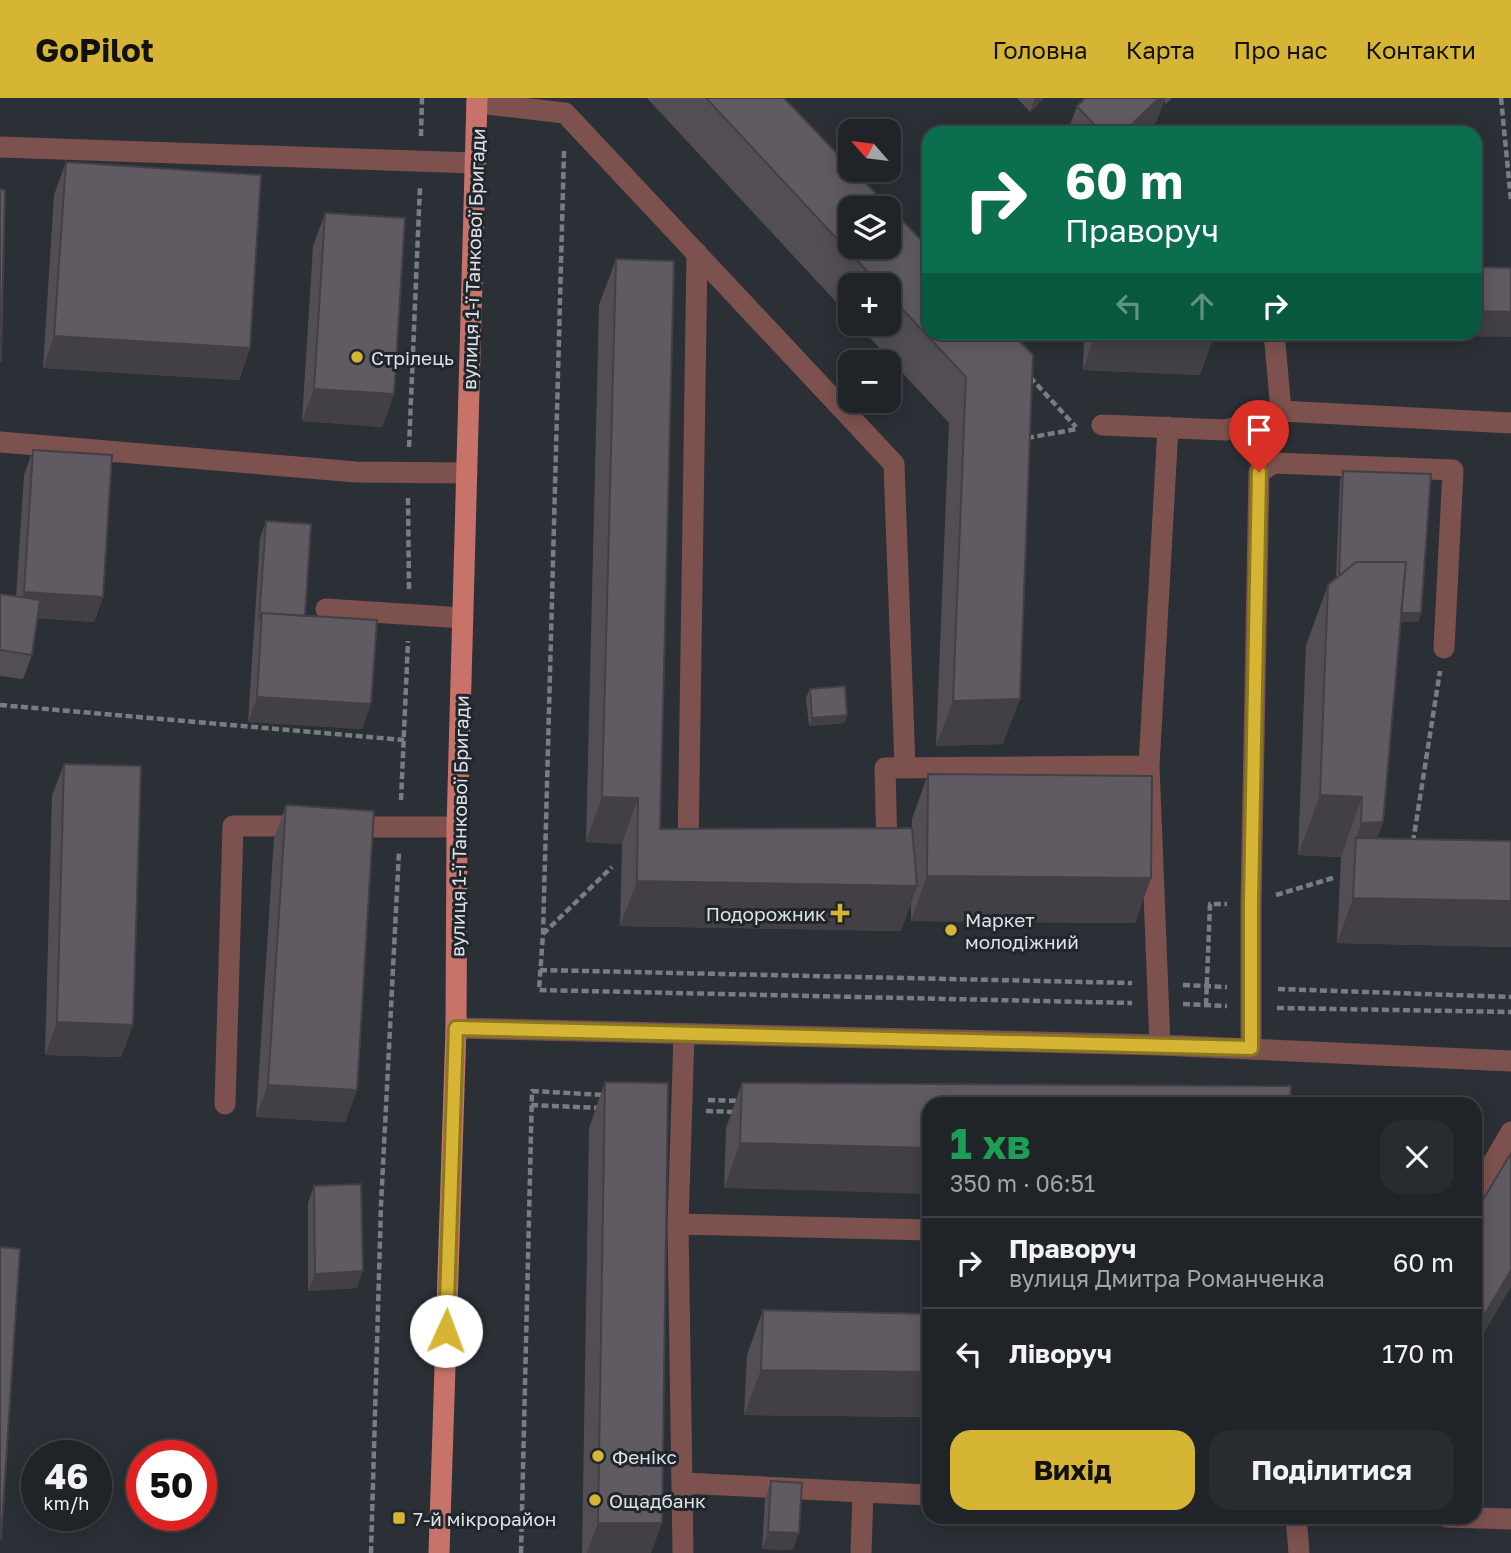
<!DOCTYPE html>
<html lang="uk">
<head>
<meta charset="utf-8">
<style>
	:root { --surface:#202428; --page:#282c30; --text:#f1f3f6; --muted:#a2a4a8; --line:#3d4145; --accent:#d6b534 }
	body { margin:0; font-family:"Golos Text",sans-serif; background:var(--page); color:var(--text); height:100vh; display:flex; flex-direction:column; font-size:26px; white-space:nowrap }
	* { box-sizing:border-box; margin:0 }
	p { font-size:23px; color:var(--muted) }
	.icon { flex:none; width:38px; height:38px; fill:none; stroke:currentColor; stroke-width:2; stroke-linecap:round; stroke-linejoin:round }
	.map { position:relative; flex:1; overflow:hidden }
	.drawer { position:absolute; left:922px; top:999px; width:560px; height:427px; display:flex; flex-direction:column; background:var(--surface); border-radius:21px; box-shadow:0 4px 18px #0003,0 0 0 2px var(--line) }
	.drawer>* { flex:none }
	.top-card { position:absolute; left:922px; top:28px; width:560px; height:214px; border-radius:21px; box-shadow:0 4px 18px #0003,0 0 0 2px var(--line); background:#0b6e4f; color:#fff; overflow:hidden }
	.needle { width:46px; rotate:298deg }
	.buttons { position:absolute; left:838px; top:21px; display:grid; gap:14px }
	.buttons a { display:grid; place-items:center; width:63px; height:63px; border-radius:14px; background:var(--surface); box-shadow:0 4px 18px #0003,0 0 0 2px var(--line); font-size:35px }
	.speed { position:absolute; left:21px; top:1342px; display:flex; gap:14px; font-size:35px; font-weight:700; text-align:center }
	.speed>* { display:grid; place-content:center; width:91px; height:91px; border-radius:50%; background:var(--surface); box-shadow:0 4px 18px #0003,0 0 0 2px var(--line); line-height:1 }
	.speed small { font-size:18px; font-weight:400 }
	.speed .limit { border:10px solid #d22; background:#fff; color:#111 }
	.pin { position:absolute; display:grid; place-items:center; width:60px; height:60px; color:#fff; margin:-72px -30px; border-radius:50% 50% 50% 0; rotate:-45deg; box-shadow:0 0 7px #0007 }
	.pin .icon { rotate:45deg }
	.me { position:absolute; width:77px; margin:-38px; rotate:2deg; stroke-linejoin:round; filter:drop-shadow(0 0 5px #0008) }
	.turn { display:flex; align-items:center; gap:24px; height:147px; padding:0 28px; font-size:32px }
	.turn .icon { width:91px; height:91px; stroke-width:2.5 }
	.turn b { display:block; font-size:49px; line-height:60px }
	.lanes { display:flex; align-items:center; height:66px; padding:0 28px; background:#0003; justify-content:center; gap:35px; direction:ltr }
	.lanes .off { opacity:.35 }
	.round { display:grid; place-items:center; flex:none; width:74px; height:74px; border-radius:21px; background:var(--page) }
	.overview { display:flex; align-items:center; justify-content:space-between; height:119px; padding:0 28px }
	h1 { font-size:42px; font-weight:700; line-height:52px; color:#1e9e55 }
	.button { display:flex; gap:14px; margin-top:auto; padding:14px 28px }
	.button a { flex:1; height:80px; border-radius:21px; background:var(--accent); color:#111; font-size:28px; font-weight:700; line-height:80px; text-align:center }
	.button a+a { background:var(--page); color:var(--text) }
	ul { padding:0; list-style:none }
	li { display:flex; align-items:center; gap:21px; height:91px; padding:0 28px; border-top:2px solid var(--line) }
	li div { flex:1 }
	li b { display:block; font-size:26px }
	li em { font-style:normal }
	header { display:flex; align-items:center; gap:42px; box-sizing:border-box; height:98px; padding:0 35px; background:var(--accent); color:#111 }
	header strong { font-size:33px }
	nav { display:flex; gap:38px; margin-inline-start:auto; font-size:24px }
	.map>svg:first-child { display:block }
</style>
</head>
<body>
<header>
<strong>GoPilot</strong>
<nav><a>Головна</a><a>Карта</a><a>Про нас</a><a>Контакти</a></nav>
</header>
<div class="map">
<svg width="1511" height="1455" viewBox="0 0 1511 1455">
	<rect width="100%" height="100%" fill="#2a3036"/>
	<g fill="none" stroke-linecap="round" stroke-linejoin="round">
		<path stroke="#777d82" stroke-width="4.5" stroke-dasharray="7 3.5" stroke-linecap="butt" d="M1501,0l10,103
			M421,38l1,-38
			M564,53l-21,783 -4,56 593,13
			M1030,279l46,50
			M1027,340l50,-9
			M409,349l11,-261
			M408,400l1,92
			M0,607l404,35
			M401,702l7,-159
			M1413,744l27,-171
			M1276,797l57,-17
			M543,836l69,-67
			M540,872l592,13
			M1183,887l44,2
			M1278,891l233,8
			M1183,906l44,2
			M1206,907l4,-101h17
			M1277,910l234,4
			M708,1002l33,1
			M531,1007l69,3
			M706,1013l30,1
			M371,1455l10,-348 18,-354
			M521,1455l11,-462 72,4"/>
		<path stroke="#7d524e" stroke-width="21" d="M477,5l88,10 329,351 11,303
			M0,49l474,16
			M1274,234l7,79
			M1102,327l123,5 39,-10
			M0,344l356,30 111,1
			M326,511l137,9
			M1444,550l9,-178 -179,-7c-20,-13 -17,-23 -10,-43l17,-9 230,12
			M344,729h113
			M693,752h-5l9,-597
			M883,752h4l-2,-82 264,-2
			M456,930l704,17 351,16
			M1160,947l-11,-279 19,-339
			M1251,950v-145l8,-431 15,-9
			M225,1006l8,-278h72
			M1475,1096l36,-62
			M678,1126l251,6
			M682,1385l181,9 -2,61
			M863,1394l66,3
			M1296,1419l3,36
			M1447,1419l64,2
			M683,1455l-5,-329 6,-189"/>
		<path stroke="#c8736a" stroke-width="21" d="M439,1455l17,-525 1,-201 20,-729"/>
	</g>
	<path fill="#534e54" d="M647,0h137l227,234 -8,412 -67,2 13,-323 -92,-99h32v-39h-39v32z
		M1017,0h27l-14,14z
		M1085,0h87l-6,6 -2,-3 -8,21 -11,11h-78l10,-27z
		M66,64l184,186 -11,32 -196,-12 11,-173z
		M325,115l69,181 -12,33 -80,-6 11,-175z
		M616,161l44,570 252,-1v-9l16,-45 223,104 -16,45 -224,-2v-18l-10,28 -281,-5 2,-82 -36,-2 13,-537z
		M1084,234h131l-15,43 -117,-5z
		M33,352l70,147 -9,25 -57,-4 -5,37 -9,24 -23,-3v-82l16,3 8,-122z
		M1343,373l78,142 -3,9h-18l-17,200 -6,16 134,3v106l-174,-4 4,-86 -43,-2 8,-210 22,-60 8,-7 4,-98z
		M266,423l39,95 57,113 -114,-7 12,-184z
		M810,591l37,26 -3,8 -35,3 -3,-28z
		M64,666l69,261 -12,32 -76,-2 7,-259z
		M286,707l71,285 -12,32 -89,-5 18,-279z
		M605,984l46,471h-69l7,-425z
		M742,985l549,3 -567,102 2,-60z
		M314,1088l43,102 -49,3v-88z
		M763,1212l166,4v103l-185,-2 3,-60z
		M771,1383l22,69 -31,-1 3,-51z"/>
	<path fill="#434045" d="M1035,0h9l-14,14z
		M1159,0h6l-9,24 -11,11h-22z
		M1475,213l36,1v25l-173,-3v-2h137z
		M1096,234h119l-15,43 -117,-5z
		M54,238l196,12 -11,32 -196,-12z
		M314,291l80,5 -12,33 -80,-6z
		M24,494l79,5 -9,25 -79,-6z
		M1338,515h83l-3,9 -84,-1z
		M257,599l114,7 -9,25 -114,-7z
		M1020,601l-17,45 -67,2 17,-45z
		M847,617l-3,8 -35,3 3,-8z
		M1320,697l42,2 -21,60 -43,-2z
		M602,699l36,1 -16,46 -36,-2z
		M1383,724l-22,60 -5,-44 5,-15z
		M927,778l224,2 -16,45 -224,-2z
		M637,783l280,5 -16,45 -281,-5z
		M1353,800l158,3v46l-174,-4z
		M57,924l76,3 -12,32 -76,-2z
		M268,987l89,5 -12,32 -89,-5z
		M740,1045l189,5v46l-205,-6z
		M1511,1172v17l-36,61v-17z
		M363,1173l-6,17 -49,3 7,-17z
		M761,1272l168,2v45l-185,-2z
		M598,1425h64l-11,30h-64z
		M768,1434l31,1 -6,17 -31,-1z"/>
	<path fill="#605b62" stroke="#434045" stroke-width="2" fill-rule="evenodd" d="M706,0h78l66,69v3h3l76,78v84h82l22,23 -13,344 -67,2 13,-324 -77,-82v-10h-9zM850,110h39v39h-39z
		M1085,0h74l-36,35h-21l-25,-27z
		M66,64l195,13 -11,173 -196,-12z
		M0,91l5,1 -4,171h-1z
		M325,115l80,5 -11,176 -80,-5z
		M616,161l58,2 -14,568 252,-1 5,58 -280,-5 1,-83 -36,-1z
		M1475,169l36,1v44l-36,-1z
		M33,352l79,5 -9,142 -79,-5z
		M1343,373l88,3 -10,139h-20l5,-51h-50l-17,14z
		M266,423l45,3 -6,92 -43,-3 -3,8z
		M1356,464h50l-23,260 -22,1 1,-26 -42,-2 8,-210z
		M0,496l40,6 -8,55 -32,-5z
		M262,515l115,7 -6,84 -114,-7z
		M845,588l2,29 -35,3 -2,-29z
		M64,666l77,2 -8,259 -76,-3z
		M928,676l224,2 -1,102 -224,-2z
		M286,707l88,6 -17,279 -89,-5z
		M1356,740l155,3v60l-158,-3z
		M605,984l63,1 -6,440h-64z
		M742,985l549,3 -1,18h-361v44l-189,-5z
		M1511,1055v117l-36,61v-118z
		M361,1086l2,87 -48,3 -1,-88z
		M0,1149l20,2 -19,290h-1z
		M763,1212l166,4v58l-168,-2z
		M771,1383l31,2 -3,50 -31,-1z"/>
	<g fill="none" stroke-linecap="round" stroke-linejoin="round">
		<defs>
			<path id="route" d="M446,1233l10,-303 795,20v-145l8,-431"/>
		</defs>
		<use href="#route" stroke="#8b7622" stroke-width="18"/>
		<use href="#route" stroke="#d6b534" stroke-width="12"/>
	</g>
	<g fill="#d6b534" stroke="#20262c" stroke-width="2.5">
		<circle cx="357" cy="259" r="7"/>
		<path d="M836.5 804.5h7v7h7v7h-7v7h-7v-7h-7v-7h7z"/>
		<circle cx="951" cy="832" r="7"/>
		<circle cx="598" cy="1358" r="7"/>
		<circle cx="595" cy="1402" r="7"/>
		<rect x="392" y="1413" width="14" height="14" rx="3.5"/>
	</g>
	<g text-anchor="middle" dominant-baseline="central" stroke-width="6" stroke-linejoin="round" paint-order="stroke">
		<g font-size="19" fill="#dee2e6" stroke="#20262c">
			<text transform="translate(473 161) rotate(-88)">вулиця 1-ї Танкової Бригади</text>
			<text transform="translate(459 728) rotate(-89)">вулиця 1-ї Танкової Бригади</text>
		</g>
		<g font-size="19" fill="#dee2e6" stroke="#20262c" text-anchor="start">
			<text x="371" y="259">Стрілець</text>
			<text x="826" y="815" text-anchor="end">Подорожник</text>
			<text x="965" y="821">Маркет<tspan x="965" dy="22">молодіжний</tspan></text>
			<text x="612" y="1358">Фенікс</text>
			<text x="609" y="1402">Ощадбанк</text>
			<text x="413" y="1420">7-й мікрорайон</text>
		</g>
	</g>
</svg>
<div class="buttons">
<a><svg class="needle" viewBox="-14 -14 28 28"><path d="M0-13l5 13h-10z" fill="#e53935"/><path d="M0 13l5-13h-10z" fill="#a2a4a8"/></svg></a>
<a><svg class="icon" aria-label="layers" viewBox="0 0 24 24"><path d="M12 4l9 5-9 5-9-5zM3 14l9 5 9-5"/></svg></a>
<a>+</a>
<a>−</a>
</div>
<div class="speed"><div>46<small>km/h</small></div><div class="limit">50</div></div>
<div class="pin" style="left:1259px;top:374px;background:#d93025"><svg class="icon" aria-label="arrive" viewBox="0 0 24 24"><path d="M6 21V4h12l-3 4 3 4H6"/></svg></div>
<svg class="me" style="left:446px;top:1233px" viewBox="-20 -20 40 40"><circle r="19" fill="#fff"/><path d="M0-13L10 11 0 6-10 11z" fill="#d6b534"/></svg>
<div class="top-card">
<div class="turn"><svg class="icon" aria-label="right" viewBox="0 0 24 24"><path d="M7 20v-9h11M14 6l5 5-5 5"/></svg><div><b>60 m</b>Праворуч</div></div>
<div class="lanes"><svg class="icon off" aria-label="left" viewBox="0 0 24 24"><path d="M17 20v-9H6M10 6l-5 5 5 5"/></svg><svg class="icon off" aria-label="ahead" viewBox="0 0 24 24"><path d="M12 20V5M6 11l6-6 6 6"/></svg><svg class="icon" aria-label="right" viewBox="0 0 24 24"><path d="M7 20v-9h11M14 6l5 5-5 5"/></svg></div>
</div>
<section class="drawer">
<div class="overview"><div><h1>1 хв</h1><p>350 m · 06:51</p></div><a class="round"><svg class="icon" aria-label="close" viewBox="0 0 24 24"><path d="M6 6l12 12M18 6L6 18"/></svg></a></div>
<ul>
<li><svg class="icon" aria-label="right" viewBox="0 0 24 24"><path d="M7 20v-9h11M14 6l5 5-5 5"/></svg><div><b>Праворуч</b><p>вулиця Дмитра Романченка</p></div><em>60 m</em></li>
<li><svg class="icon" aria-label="left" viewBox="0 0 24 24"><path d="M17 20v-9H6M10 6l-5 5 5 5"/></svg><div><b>Ліворуч</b></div><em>170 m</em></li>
</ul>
<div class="button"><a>Вихід</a><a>Поділитися</a></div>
</section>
</div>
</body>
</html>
